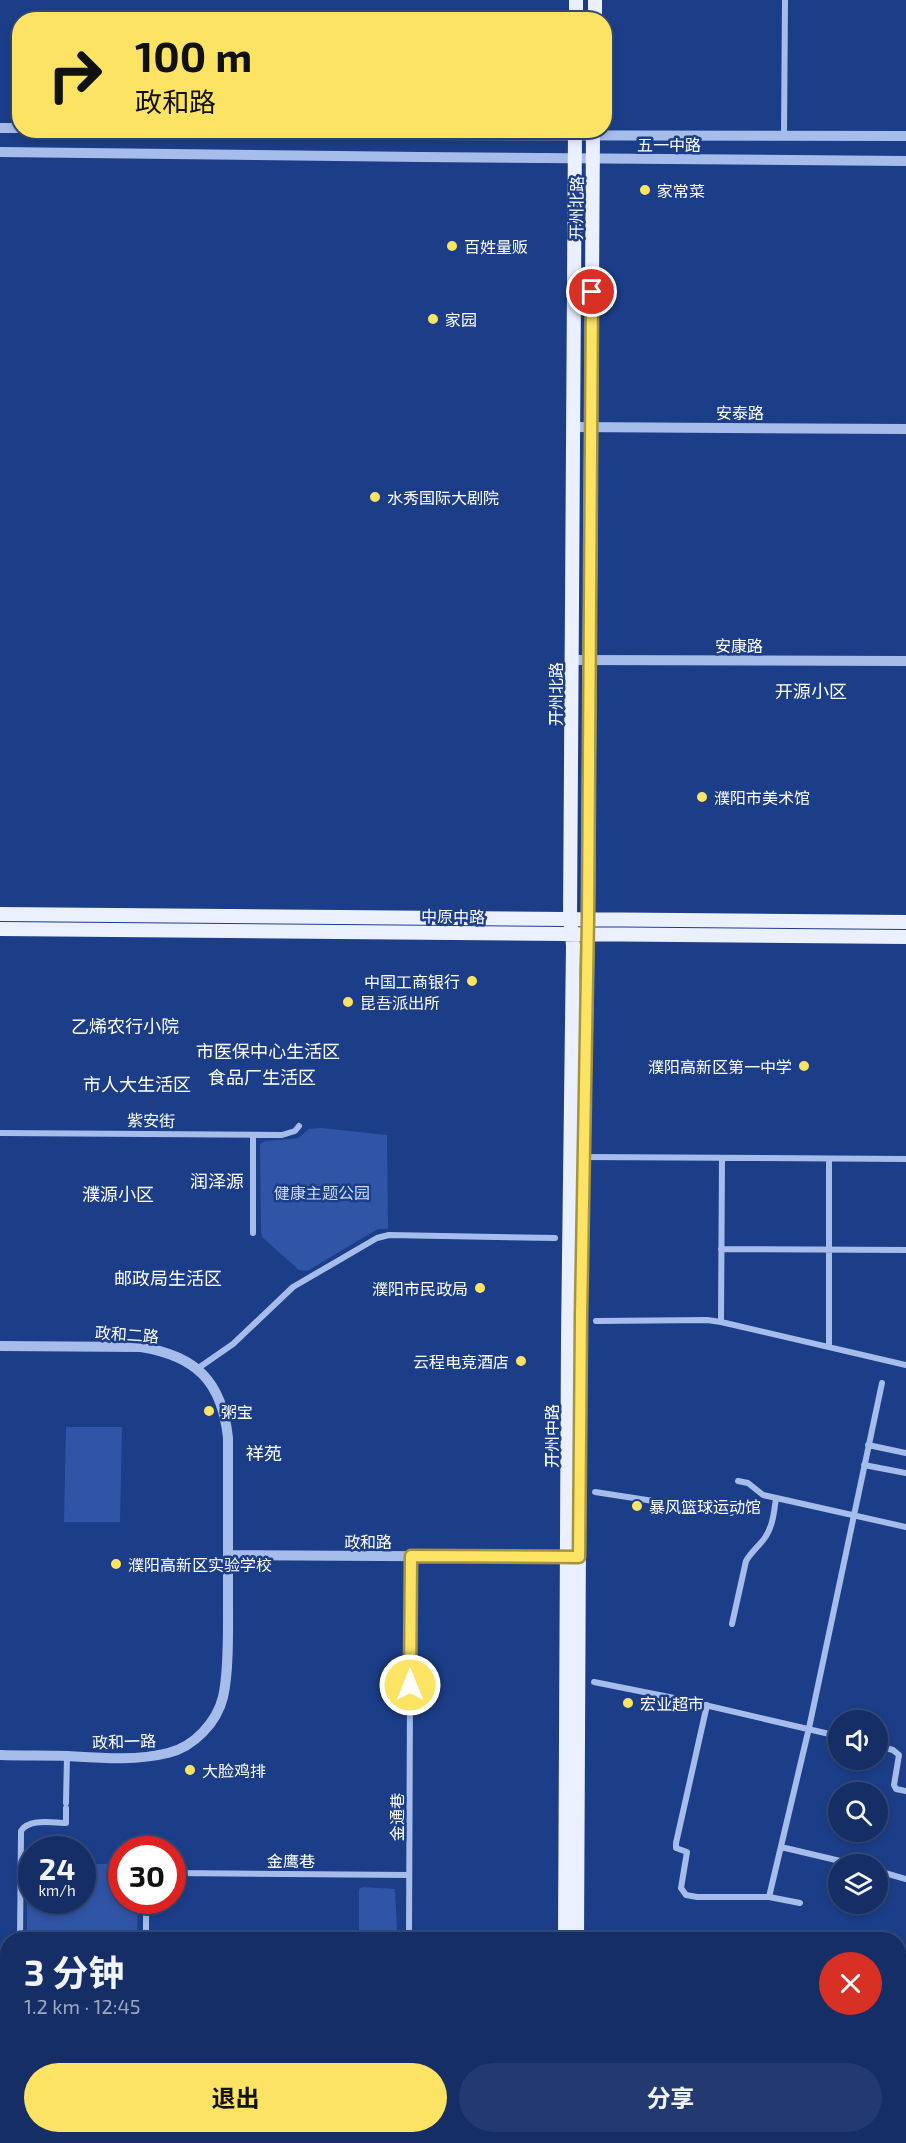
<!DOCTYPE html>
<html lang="zh">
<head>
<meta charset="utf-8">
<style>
	:root { --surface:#152e66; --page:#223a6f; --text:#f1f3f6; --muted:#9da8bf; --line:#344a7a; --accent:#fce364 }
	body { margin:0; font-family:"Exo 2","Noto Sans SC",sans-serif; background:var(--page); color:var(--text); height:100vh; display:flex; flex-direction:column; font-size:22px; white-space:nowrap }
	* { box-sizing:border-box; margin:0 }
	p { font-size:20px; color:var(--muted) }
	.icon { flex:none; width:33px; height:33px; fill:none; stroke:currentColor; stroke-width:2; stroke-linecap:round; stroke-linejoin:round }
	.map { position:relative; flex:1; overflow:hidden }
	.sheet { position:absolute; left:0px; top:1932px; width:906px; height:212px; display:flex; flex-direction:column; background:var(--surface); border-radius:24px 24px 0 0; box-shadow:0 3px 9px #0003,0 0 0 2px var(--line) }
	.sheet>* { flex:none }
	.banner { position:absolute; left:12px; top:12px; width:600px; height:126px; border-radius:24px; box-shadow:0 3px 9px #0003,0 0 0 2px var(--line); background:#fce364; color:#111; overflow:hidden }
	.fabs { position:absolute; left:828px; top:1710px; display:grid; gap:12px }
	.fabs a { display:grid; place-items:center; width:60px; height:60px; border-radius:50%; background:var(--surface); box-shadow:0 3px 9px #0003,0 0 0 2px var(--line); font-size:30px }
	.speed { position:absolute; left:18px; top:1836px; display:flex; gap:12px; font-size:30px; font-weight:700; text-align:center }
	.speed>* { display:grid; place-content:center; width:78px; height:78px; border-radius:50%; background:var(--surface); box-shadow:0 3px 9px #0003,0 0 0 2px var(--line); line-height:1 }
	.speed small { font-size:15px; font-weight:400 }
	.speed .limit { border:9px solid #d22; background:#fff; color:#111 }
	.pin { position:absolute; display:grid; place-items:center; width:51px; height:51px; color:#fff; margin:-26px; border:3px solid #fff; border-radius:50%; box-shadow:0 2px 6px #0007 }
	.me { position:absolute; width:66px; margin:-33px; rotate:0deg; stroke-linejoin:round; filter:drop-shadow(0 0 4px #0008) }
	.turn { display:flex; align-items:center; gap:21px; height:126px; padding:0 24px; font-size:27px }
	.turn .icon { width:78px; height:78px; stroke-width:2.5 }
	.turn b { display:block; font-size:42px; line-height:51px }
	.round { display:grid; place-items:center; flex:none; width:63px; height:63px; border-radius:32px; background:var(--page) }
	.head { display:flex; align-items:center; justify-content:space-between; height:102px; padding:0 24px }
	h1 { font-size:36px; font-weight:700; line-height:45px }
	.cta { display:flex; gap:12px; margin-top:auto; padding:12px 24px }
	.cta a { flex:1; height:69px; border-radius:36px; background:var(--accent); color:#111; font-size:24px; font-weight:700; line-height:69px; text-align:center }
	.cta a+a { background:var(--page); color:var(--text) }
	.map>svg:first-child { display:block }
</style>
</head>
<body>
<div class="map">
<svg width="906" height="2143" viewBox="0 0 906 2143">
	<rect width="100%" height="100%" fill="#1c3e88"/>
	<path fill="#3055a6" d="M322,1128l65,7 1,94h-10l-71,42 -8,-1 -37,-33 -1,-6 -1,-87 5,-3 26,-2 7,-1 11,-9z
		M66,1427h56l-2,95h-56z
		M27,1864h4l1,36h50l1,-36h38l1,36 16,1 -1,38h-110z
		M362,1887l33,2 2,40 -2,2 -36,-1v-41z
		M542,2136h57l-3,7h-51z"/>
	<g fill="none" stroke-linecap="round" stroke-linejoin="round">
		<path stroke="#a6bdec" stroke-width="6" d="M784,135l1,-135
			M0,1133l282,2 13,-4 4,-5
			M253,1135v98
			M584,1157l322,2
			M829,1159v187
			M721,1249l185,1
			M596,1321l111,-1 14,2 185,43
			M721,1322l1,-164
			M197,1369l36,-25 60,-57 84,-49 12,-3 166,3
			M868,1445l38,8
			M864,1465l42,8
			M738,1481l10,2 15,12 143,32
			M595,1492l136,21
			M732,1624l14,-63c5,-9 12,-14 18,-22 9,-12 10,-27 12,-41
			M594,1682l85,17 159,37
			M410,1685l1,-129
			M707,1705l-31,138v5l11,4 -6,36 5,7 11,2h72
			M878,1746l15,4 6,5 -5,30 2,4 10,2
			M66,1803l1,-47
			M781,1847l72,17
			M878,1871l28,8
			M172,1873l237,2
			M800,1903l-31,-6 40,-169 73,-345
			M20,1940l1,-109c8,-13 32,-8 45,-8v-15
			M146,1940v-40
			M409,1940l1,-246
			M0,1984h8
			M898,1991l8,-33"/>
		<path stroke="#a6bdec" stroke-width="10" d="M0,128h20
			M166,130l255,5 485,1
			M0,152l420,5 486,4
			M574,427l332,2
			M572,660l334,1
			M0,1346l141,1c55,9 81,34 87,91 0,54 0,109 0,164 0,26 1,70 -5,95 -6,25 -29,50 -55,56 -32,8 -67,5 -100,3 -22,-1 -45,0 -68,-1
			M228,1555l344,2"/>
		<path stroke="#ebf0ff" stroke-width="14" d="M576,20v-20
			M595,20v-20
			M0,914l906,8
			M0,929l906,8
			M565,1940l3,-603 5,-392 -3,-26 5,-789
			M577,1940l3,-603 8,-418 5,-789
			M0,2115h8
			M898,2122h8
			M0,2125h8
			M898,2132h8
			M517,2136l12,7
			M612,2143l10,-7"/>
	</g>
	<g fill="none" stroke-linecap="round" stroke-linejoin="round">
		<defs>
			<path id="route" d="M410,1685l1,-129 168,1 2,-242 7,-396 4,-627"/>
		</defs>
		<use href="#route" stroke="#a49441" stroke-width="15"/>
		<use href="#route" stroke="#fce364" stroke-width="10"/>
	</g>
	<g fill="#fce364" stroke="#1c3e88" stroke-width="2">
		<circle cx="645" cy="190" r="6"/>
		<circle cx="452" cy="246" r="6"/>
		<circle cx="433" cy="319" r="6"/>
		<circle cx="375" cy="497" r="6"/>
		<circle cx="702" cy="797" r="6"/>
		<circle cx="472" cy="981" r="6"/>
		<circle cx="348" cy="1002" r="6"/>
		<circle cx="804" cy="1066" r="6"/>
		<circle cx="480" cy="1288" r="6"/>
		<circle cx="521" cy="1361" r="6"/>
		<circle cx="209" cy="1411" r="6"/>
		<circle cx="637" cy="1506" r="6"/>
		<circle cx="116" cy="1564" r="6"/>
		<circle cx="628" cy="1703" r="6"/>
		<circle cx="190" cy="1770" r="6"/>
	</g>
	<g text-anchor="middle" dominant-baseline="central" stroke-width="5" stroke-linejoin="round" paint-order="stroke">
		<g font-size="16" fill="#fff" stroke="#1c3e88">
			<text x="669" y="144">五一中路</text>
			<text transform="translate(576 208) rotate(-89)">开州北路</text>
			<text x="740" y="412">安泰路</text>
			<text x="739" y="645">安康路</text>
			<text transform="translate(555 694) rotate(-90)">开州北路</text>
			<text transform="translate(453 916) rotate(1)">中原中路</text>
			<text transform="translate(151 1120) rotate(1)">紫安街</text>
			<text transform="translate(127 1334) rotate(4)">政和二路</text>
			<text transform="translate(551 1436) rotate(-90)">开州中路</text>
			<text x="368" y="1541">政和路</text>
			<text transform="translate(124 1741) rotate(-2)">政和一路</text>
			<text transform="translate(396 1817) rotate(-90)">金通巷</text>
			<text x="291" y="1860">金鹰巷</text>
		</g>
		<g font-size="16" fill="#fff" stroke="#1c3e88" text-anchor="start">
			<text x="657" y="190">家常菜</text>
			<text x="464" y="246">百姓量贩</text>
			<text x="445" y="319">家园</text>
			<text x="387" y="497">水秀国际大剧院</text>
			<text x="714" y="797">濮阳市美术馆</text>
			<text x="460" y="981" text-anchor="end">中国工商银行</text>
			<text x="360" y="1002">昆吾派出所</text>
			<text x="792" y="1066" text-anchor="end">濮阳高新区第一中学</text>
			<text x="468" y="1288" text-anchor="end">濮阳市民政局</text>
			<text x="509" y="1361" text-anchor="end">云程电竞酒店</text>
			<text x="221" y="1411">粥宝</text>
			<text x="649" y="1506">暴风篮球运动馆</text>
			<text x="128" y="1564">濮阳高新区实验学校</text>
			<text x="640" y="1703">宏业超市</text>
			<text x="202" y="1770">大脸鸡排</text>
		</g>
		<g font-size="16" fill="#cbdaf9" stroke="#1c3e88">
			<text x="322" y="1192">健康主题公园</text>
		</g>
		<g font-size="18" fill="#fff" stroke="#1c3e88">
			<text x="811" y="691">开源小区</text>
			<text x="125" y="1026">乙烯农行小院</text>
			<text x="268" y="1051">市医保中心生活区</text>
			<text x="262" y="1077">食品厂生活区</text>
			<text x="137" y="1084">市人大生活区</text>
			<text x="217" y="1181">润泽源</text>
			<text x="118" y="1194">濮源小区</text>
			<text x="168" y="1278">邮政局生活区</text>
			<text x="264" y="1453">祥苑</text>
		</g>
	</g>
</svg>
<div class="fabs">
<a><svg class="icon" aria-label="sound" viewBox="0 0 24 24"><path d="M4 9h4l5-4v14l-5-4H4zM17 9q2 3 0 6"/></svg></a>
<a><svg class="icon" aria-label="search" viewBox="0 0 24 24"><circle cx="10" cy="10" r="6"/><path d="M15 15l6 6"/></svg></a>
<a><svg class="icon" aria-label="layers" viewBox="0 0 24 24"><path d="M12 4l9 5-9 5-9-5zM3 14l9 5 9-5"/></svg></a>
</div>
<div class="speed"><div>24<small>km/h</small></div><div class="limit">30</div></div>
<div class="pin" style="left:592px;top:292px;background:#d93025"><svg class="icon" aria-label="arrive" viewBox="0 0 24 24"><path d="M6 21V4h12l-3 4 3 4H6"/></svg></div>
<svg class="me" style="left:410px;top:1685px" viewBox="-20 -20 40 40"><circle r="17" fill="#fce364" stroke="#fff" stroke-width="3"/><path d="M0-11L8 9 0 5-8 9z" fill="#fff"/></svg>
<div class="banner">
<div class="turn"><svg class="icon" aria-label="right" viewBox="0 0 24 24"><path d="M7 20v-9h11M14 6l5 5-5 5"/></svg><div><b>100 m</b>政和路</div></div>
</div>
<section class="sheet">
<div class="head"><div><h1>3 分钟</h1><p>1.2 km · 12:45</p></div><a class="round" style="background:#d93025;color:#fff"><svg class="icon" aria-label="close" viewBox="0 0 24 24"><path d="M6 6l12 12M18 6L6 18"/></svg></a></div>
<div class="cta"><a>退出</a><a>分享</a></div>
</section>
</div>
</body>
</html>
